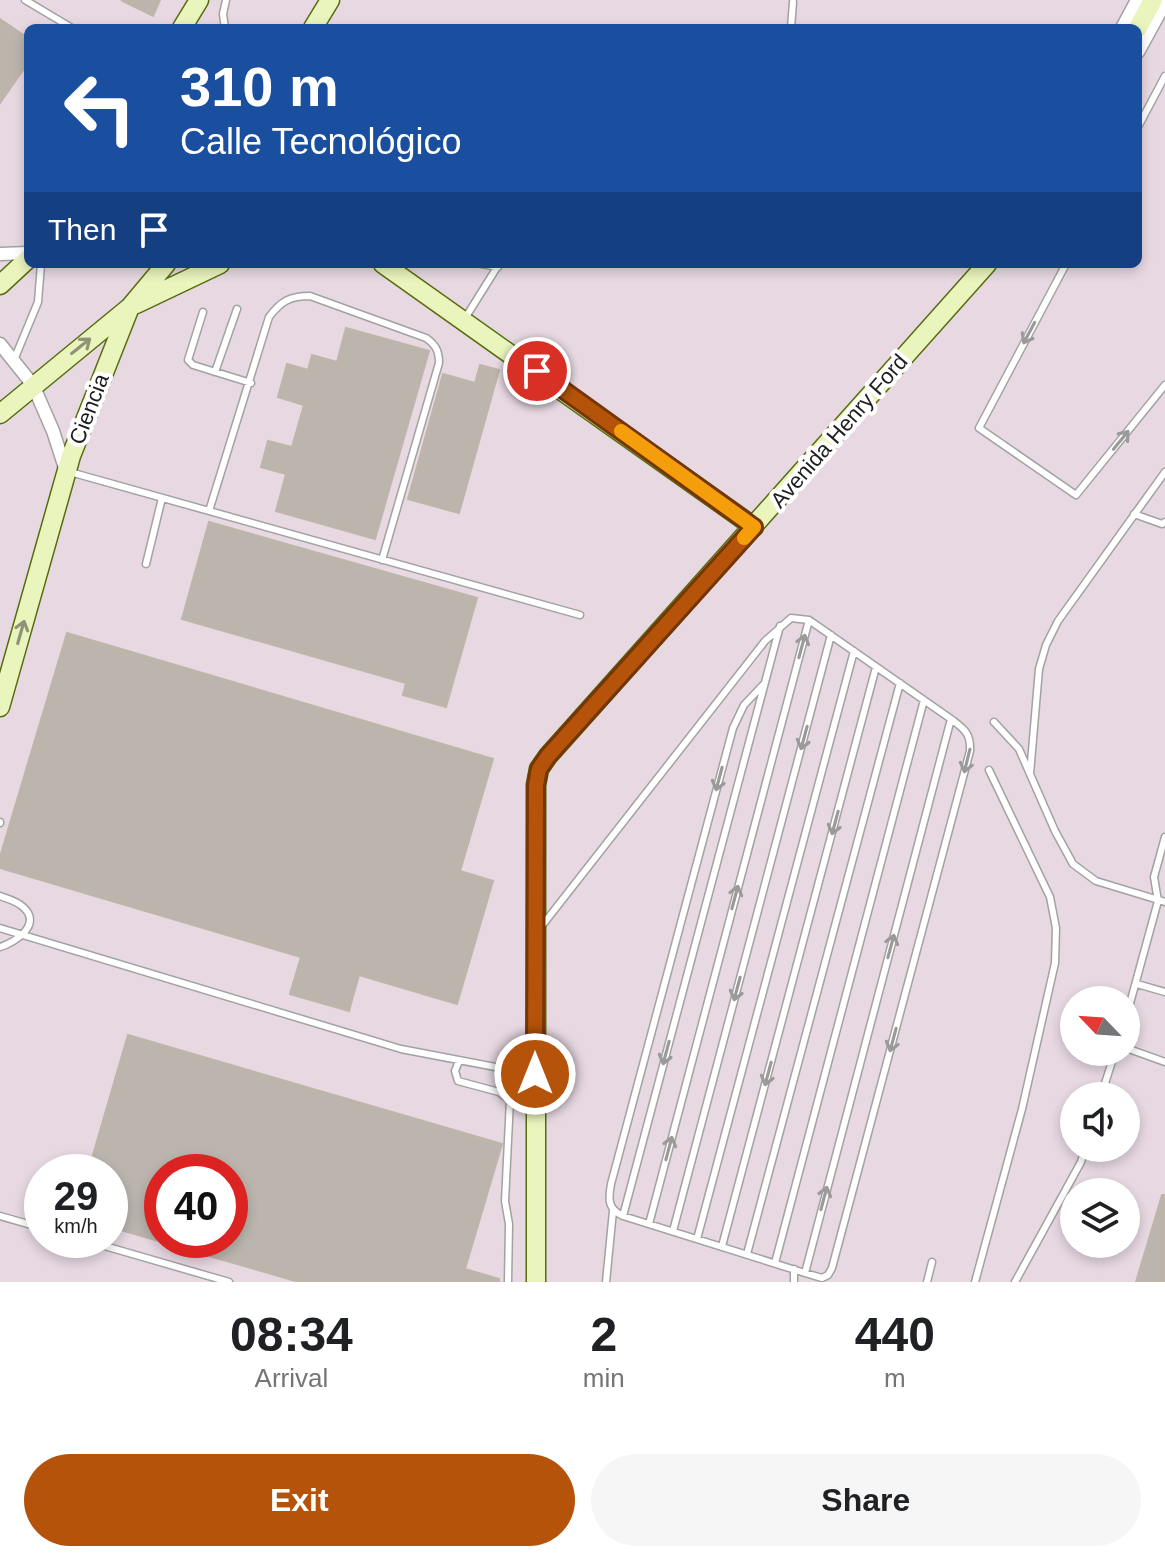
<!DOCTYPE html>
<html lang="en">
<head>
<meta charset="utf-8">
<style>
	:root { --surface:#fff; --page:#f6f6f6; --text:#202124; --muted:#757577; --accent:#b45309 }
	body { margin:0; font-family:Arial,sans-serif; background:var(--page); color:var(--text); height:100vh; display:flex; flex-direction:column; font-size:30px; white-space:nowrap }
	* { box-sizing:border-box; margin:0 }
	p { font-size:26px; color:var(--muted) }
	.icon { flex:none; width:44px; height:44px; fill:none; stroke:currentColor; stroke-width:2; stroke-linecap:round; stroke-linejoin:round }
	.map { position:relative; height:1282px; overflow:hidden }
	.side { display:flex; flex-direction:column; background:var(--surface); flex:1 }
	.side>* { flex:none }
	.banner { position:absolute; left:24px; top:24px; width:1118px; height:244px; border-radius:12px; box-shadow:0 4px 12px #0003; background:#1a4fa0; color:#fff; overflow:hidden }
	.needle { width:52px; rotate:295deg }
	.fabs { position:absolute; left:1060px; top:986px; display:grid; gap:16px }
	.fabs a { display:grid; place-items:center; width:80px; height:80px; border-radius:50%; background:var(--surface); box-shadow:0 4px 12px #0003; font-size:40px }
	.speed { position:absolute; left:24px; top:1154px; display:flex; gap:16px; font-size:40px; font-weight:700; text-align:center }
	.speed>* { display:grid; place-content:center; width:104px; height:104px; border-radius:50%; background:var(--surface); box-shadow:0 4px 12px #0003; line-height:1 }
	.speed small { font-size:20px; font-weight:400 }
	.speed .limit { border:12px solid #d22; background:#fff; color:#111 }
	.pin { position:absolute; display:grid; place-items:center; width:68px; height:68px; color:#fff; margin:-34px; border:4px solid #fff; border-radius:50%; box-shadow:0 2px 8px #0007 }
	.me { position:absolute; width:88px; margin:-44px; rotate:0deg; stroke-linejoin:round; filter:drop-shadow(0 0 6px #0008) }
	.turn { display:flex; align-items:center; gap:28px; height:168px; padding:0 24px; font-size:36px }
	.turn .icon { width:104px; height:104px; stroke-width:2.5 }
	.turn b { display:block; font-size:56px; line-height:68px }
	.then { display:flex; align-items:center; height:76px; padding:0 24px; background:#0003; gap:16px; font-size:30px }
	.eta { display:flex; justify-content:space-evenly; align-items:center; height:136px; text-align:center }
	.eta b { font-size:48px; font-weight:700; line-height:56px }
	.action { display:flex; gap:16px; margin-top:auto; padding:16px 24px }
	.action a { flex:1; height:92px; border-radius:48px; background:var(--accent); color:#fff; font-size:32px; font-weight:700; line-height:92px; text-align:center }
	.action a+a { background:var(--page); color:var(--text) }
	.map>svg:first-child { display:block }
</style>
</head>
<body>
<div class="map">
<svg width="1165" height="1282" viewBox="0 0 1165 1282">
	<rect width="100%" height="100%" fill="#eeede5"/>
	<path fill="#e7d8e2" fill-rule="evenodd" d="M0,0h1165v1282h-1165zM28,28h1110v236h-1110zM1074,1000h52v52h-52zM1074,1096h52v52h-52zM42,1172h68v68h-68zM162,1172h68v68h-68zM1074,1192h52v52h-52z"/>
	<path fill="#bbb5ae" stroke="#bfb5a9" stroke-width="2" d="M121,0h39l-7,16z
		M0,19l28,19v25l-28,40z
		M346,328l83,23 -54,188 -99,-28 10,-37 -25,-7 7,-26 24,6 12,-42 -26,-8 9,-33 21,6 4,-15 25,7z
		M480,365l19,5 -40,143 -51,-14 35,-125 32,9z
		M209,522l268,76 -31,109 -43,-12 3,-12 -224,-64z
		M67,633l426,126 -33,112 33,10 -36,123 -98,-29 -10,36 -59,-17 11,-37 -301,-89v-11z
		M128,1035l374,109 -37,125 34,10v3h-200l-135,-39 1,-3h65v-68h-68v70l-52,-15v-55h-22z
		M1162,1195h3v87h-29z"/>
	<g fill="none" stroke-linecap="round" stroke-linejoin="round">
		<defs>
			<path id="lane" d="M25,0l47,28
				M225,28l-2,-14 3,-14
				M791,28l2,-26
				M1138,127l27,-51
				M481,264l17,3
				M1066,264l-87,164 97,67 89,-110
				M203,312l-15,48 5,5 58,18
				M464,320l35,-56
				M14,360l24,-58 3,-38
				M215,372l22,-63
				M70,472l510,143
				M209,511l60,-194c12,-16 21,-21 41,-21l116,42c10,7 13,13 13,25l-57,197
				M1134,514l28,10 3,-2
				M146,564l16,-66
				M763,685l-19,20 -11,23 -122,456c-3,16 -3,25 12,32l182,57 17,5 6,-3 4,-7 138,-517c1,-18 -6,-22 -19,-32l-146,554
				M994,722l25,27 36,82 18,33 23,17 69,21
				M1030,774l9,-105 7,-24 12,-24 107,-149
				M0,823v-1
				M0,896c8,3 17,5 23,11 20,17 -8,36 -23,40
				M541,927l224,-286 26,-23 18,2 142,99
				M0,928l401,121 131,25
				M1137,984l28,8
				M1126,1018l32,-117 -4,-24 11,-40
				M1126,1048l39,14
				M459,1061l-4,10 3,10 41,11 11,8 -5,101 4,23 -1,58
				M1101,1096l14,-44
				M0,1216l42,12
				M623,1216l157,-590
				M649,1224l160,-604
				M673,1231l158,-596
				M697,1239l157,-588
				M84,1240l145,42
				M722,1246l154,-579
				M747,1254l153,-571
				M775,1263l149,-563
				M794,1269v13
				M606,1282l7,-71
				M927,1282l5,-20
				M975,1282l47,-173 33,-146 1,-35 -6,-31 -61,-127
				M1015,1282l66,-120 4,-14"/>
			<path id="street" d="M1122,28l15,-28
				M1138,52l27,-49
				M0,254l28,-1
				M0,344l33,41 20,46 13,40"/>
			<path id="secondary" d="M182,28l17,-28
				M313,28l17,-28
				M1138,28l15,-28
				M383,264l371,263
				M0,285l28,-26
				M136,304l84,-40
				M0,414l130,-107 36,-43
				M0,707l71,-251 59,-149
				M536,1282v-497l3,-16 9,-13 439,-492"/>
		</defs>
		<use href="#lane" stroke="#a2a2a2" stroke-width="9"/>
		<use href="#street" stroke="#a2a2a2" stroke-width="15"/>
		<use href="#secondary" stroke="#566d0e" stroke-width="21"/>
		<use href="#lane" stroke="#fff" stroke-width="6"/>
		<use href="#street" stroke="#fff" stroke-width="12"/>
		<use href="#secondary" stroke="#eaf4bd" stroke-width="18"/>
	</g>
	<defs><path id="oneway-shaft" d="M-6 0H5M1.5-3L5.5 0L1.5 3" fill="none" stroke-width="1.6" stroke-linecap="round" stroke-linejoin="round" transform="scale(2)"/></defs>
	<g stroke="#9a9a9a">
		<use href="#oneway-shaft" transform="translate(1029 333) rotate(118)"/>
		<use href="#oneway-shaft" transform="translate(1121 440) rotate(-51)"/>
		<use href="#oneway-shaft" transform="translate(802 646) rotate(-75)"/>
		<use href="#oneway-shaft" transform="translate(804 738) rotate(105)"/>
		<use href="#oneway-shaft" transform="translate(967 761) rotate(104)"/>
		<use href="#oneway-shaft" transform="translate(719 779) rotate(105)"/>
		<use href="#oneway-shaft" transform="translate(835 823) rotate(105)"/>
		<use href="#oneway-shaft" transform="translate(735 897) rotate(-75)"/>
		<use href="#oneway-shaft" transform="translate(891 946) rotate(-75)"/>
		<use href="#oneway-shaft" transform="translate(737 989) rotate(105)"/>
		<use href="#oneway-shaft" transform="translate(893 1040) rotate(105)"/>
		<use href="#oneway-shaft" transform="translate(666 1053) rotate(105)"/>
		<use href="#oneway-shaft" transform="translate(768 1074) rotate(105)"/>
		<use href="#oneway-shaft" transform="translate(669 1148) rotate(-75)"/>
		<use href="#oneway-shaft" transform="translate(824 1198) rotate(-75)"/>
	</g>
	<g stroke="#8e9475">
		<use href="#oneway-shaft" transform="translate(81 346) rotate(-39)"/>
		<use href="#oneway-shaft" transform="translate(21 632) rotate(-74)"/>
	</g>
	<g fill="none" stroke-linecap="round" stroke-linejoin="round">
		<defs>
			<path id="route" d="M535,1074l1,-289 3,-16 9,-13 206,-229 -217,-156"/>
		</defs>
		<use href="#route" stroke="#753606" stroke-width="20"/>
		<use href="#route" stroke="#b45309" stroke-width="14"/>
		<path stroke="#f59e0b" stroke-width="14" d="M621,431l133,96 -10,11"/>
	</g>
	<g text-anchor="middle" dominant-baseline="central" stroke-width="8" stroke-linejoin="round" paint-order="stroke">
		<g font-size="22" fill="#1e1e1e" stroke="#fff">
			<text transform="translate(89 409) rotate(-69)">Ciencia</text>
			<text transform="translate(839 431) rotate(-49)">Avenida Henry Ford</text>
		</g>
	</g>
</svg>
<div class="fabs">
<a><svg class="needle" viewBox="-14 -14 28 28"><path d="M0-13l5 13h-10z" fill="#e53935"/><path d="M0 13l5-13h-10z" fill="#757577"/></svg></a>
<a><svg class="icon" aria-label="sound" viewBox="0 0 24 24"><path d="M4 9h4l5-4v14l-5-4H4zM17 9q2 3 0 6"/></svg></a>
<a><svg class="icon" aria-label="layers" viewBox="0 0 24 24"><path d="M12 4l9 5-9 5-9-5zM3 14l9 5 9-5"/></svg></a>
</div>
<div class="speed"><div>29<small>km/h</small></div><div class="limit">40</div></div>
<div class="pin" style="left:537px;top:371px;background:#d93025"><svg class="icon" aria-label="arrive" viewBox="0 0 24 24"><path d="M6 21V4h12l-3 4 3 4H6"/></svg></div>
<svg class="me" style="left:535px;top:1074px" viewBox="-20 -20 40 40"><circle r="17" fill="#b45309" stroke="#fff" stroke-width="3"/><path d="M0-11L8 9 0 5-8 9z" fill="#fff"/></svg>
<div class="banner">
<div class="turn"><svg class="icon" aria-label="left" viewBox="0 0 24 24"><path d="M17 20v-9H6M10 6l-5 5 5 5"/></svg><div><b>310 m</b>Calle Tecnológico</div></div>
<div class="then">Then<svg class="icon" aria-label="arrive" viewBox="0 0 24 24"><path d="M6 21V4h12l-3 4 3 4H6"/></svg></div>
</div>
</div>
<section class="side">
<div class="eta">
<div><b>08:34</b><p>Arrival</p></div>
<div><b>2</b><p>min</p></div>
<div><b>440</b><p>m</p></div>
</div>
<div class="action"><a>Exit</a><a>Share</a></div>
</section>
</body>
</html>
